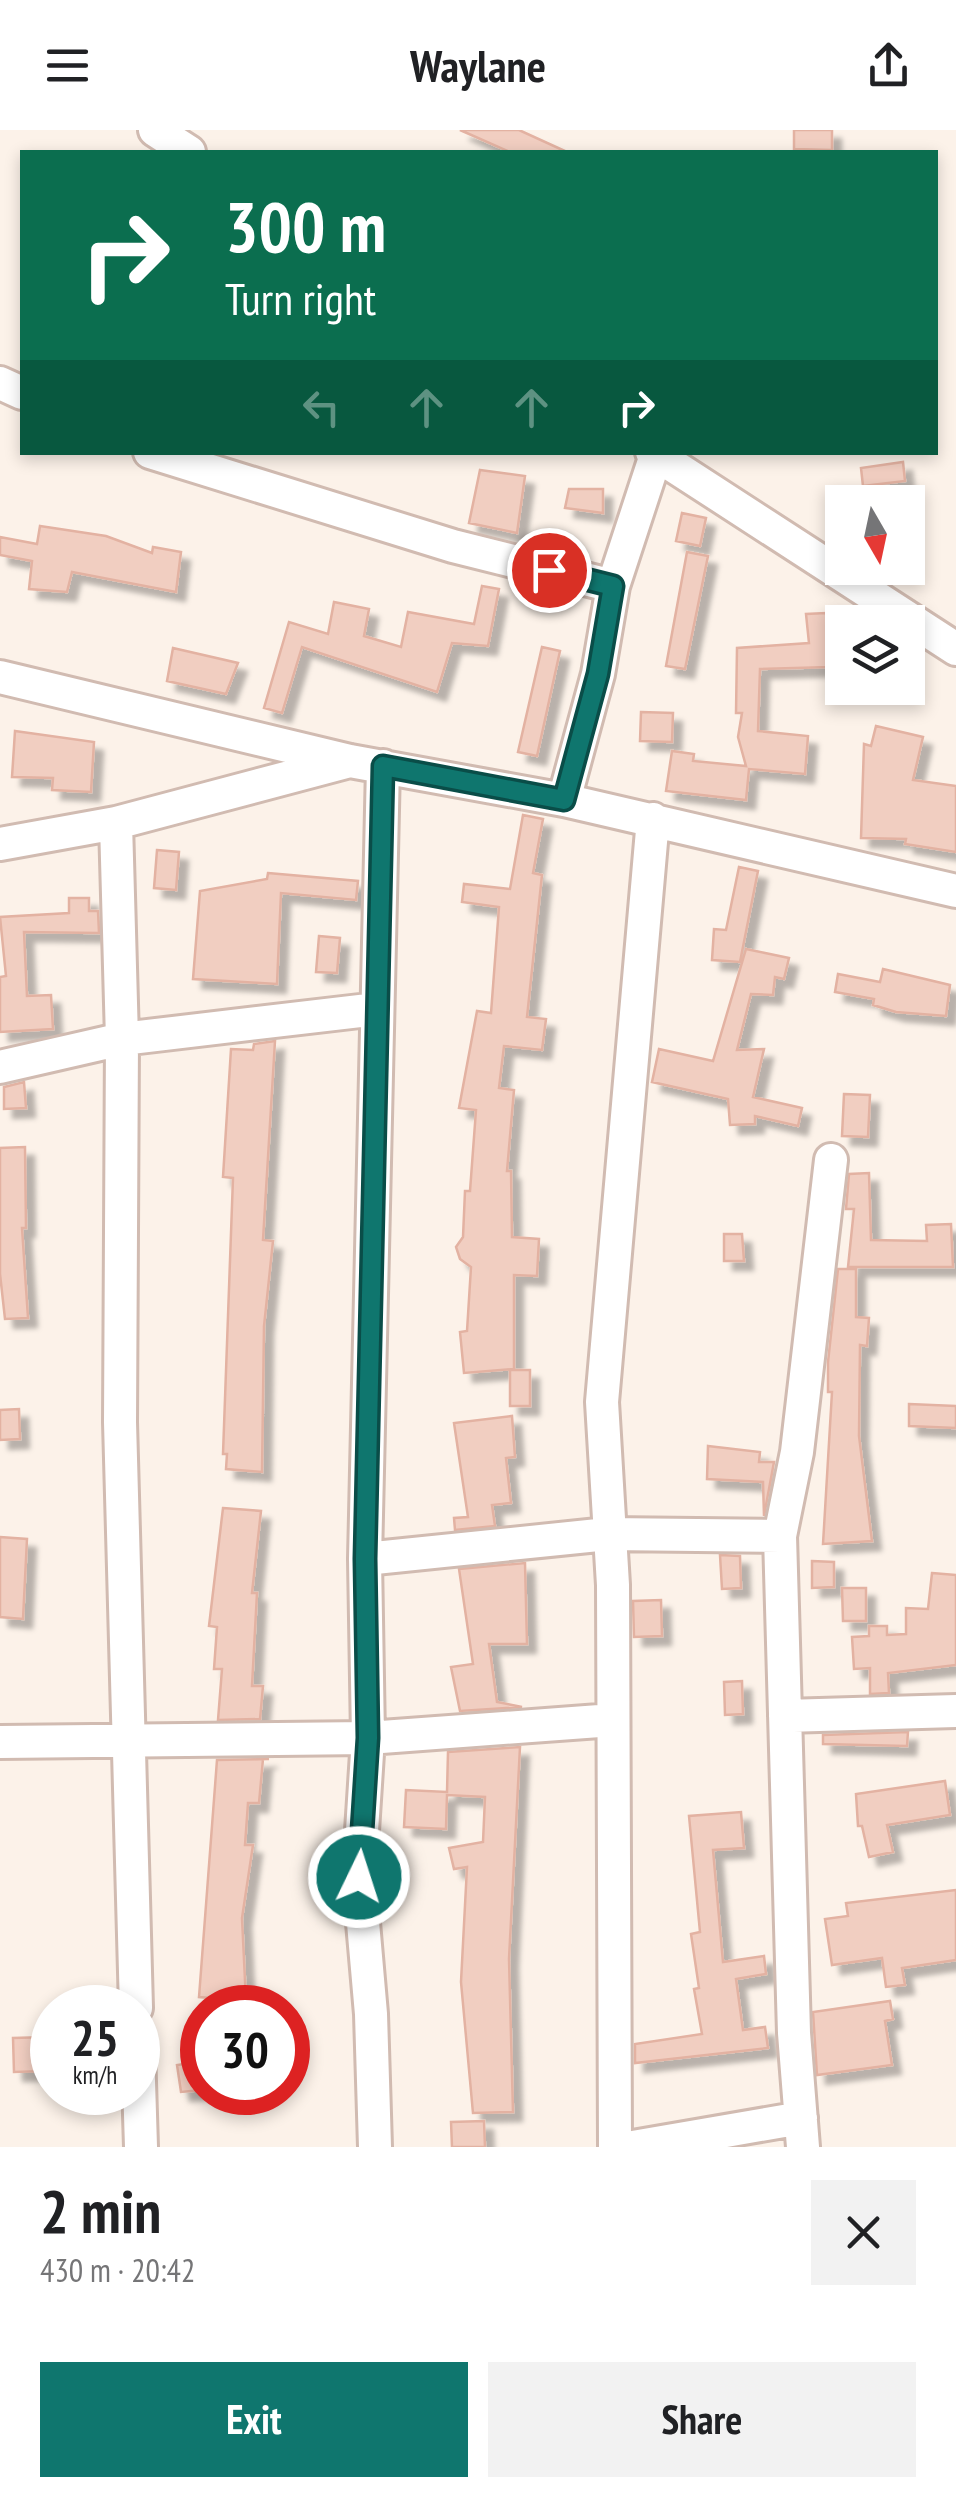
<!DOCTYPE html>
<html lang="en">
<head>
<meta charset="utf-8">
<style>
	:root { --surface:#fff; --page:#f2f2f2; --text:#202124; --muted:#757577; --accent:#0f766e }
	body { margin:0; font-family:"PT Sans Narrow",sans-serif; background:var(--page); color:var(--text); height:100vh; display:flex; flex-direction:column; font-size:38px; white-space:nowrap }
	* { box-sizing:border-box; margin:0 }
	p { font-size:32px; color:var(--muted) }
	.icon { flex:none; width:55px; height:55px; fill:none; stroke:currentColor; stroke-width:2; stroke-linecap:round; stroke-linejoin:round }
	.map { position:relative; height:2017px; overflow:hidden }
	.sheet { display:flex; flex-direction:column; background:var(--surface); flex:1 }
	.sheet>* { flex:none }
	.guide { position:absolute; left:20px; top:20px; width:918px; height:305px; border-radius:0px; box-shadow:0 5px 15px #0003; background:#0b6e4f; color:#fff; overflow:hidden }
	.needle { width:65px; rotate:171deg }
	.tools { position:absolute; left:825px; top:355px; display:grid; gap:20px }
	.tools a { display:grid; place-items:center; width:100px; height:100px; border-radius:0px; background:var(--surface); box-shadow:0 5px 15px #0003; font-size:50px }
	.speed { position:absolute; left:30px; top:1855px; display:flex; gap:20px; font-size:50px; font-weight:700; text-align:center }
	.speed>* { display:grid; place-content:center; width:130px; height:130px; border-radius:50%; background:var(--surface); box-shadow:0 5px 15px #0003; line-height:1 }
	.speed small { font-size:25px; font-weight:400 }
	.speed .limit { border:15px solid #d22; background:#fff; color:#111 }
	.pin { position:absolute; display:grid; place-items:center; width:85px; height:85px; color:#fff; margin:-42px; border:5px solid #fff; border-radius:50%; box-shadow:0 2px 10px #0007 }
	.me { position:absolute; width:110px; margin:-55px; rotate:4deg; stroke-linejoin:round; filter:drop-shadow(0 0 8px #0008) }
	.turn { display:flex; align-items:center; gap:35px; height:210px; padding:0 40px; font-size:45px }
	.turn .icon { width:130px; height:130px; stroke-width:2.5 }
	.turn b { display:block; font-size:70px; line-height:85px }
	.lanes { display:flex; align-items:center; height:95px; padding:0 40px; background:#0003; justify-content:center; gap:50px; direction:ltr }
	.lanes .off { opacity:.35 }
	.round { display:grid; place-items:center; flex:none; width:105px; height:105px; border-radius:0px; background:var(--page) }
	.overview { display:flex; align-items:center; justify-content:space-between; height:170px; padding:0 40px }
	h1 { font-size:60px; font-weight:700; line-height:75px }
	.action { display:flex; gap:20px; margin-top:auto; padding:20px 40px }
	.action a { flex:1; height:115px; border-radius:0px; background:var(--accent); color:#fff; font-size:40px; font-weight:700; line-height:115px; text-align:center }
	.action a+a { background:var(--page); color:var(--text) }
	header { display:flex; justify-content:space-between; align-items:center; height:130px; padding:0 40px; background:var(--surface); font-size:45px; font-weight:700 }
	.map>svg:first-child { display:block }
</style>
</head>
<body>
<header><svg class="icon" aria-label="menu" viewBox="0 0 24 24"><path d="M4 6h16M4 12h16M4 18h16"/></svg>Waylane<svg class="icon" aria-label="share" viewBox="0 0 24 24"><path d="M12 15V3M7 8l5-5 5 5M5 13v7h14v-7"/></svg></header>
<div class="map">
<svg width="956" height="2017" viewBox="0 0 956 2017">
	<defs>
		<filter id="shadow"><feDropShadow dx="9" dy="9" stdDeviation="2.5" flood-color="#0004"/></filter>
	</defs>
	<rect width="100%" height="100%" fill="#fcf2e9"/>
	<path fill="#f1cec1" stroke="#e3b2a2" stroke-width="2.5" filter="url(#shadow)" d="M460,0h59l48,22h-57z
		M794,0h38v20l-38,-1z
		M903,332l2,19 -42,5 -2,-18z
		M480,340l45,6 -8,57 -48,-10z
		M569,359h34v24l-38,-5z
		M682,383l24,5 -6,28 -24,-5z
		M40,396l66,10 46,17 1,-6 28,5 -5,40 -104,-20 -5,20 -38,-3 3,-28 -32,-6v-18l37,7z
		M687,422l21,4 -23,113 -19,-3z
		M482,456l17,3 -11,57 -36,-3 -15,49 -135,-45 -20,66 -18,-5 25,-86 39,12 6,-32 35,7 -5,27 37,11 7,-35 66,12z
		M826,483l4,54 -70,2 -2,62 50,5 -3,38 -56,-5 -3,31 -80,-9 6,-40 22,3 -1,7 53,5 -8,-29 4,-24h-6l1,-65 72,-5 -3,-29z
		M542,517l18,4 -23,105 -19,-4z
		M173,518l65,15 -12,31 -59,-13z
		M641,582l32,1 -1,29 -32,-1z
		M876,596l47,11 -10,43 43,6v66l-51,-8 1,-5 -45,-1 3,-94 7,2z
		M15,601l79,11 -3,50 -39,-2 1,-12 -41,-1z
		M523,685l20,4 -10,54 9,2 -15,142 19,2 -4,31 -38,-4 -5,42 15,2 -7,81h4l1,66 27,2 -2,37 -23,-1v94l-50,4 -4,-41 7,-1 4,-64 -11,-8 -4,-12 7,-10 2,-46h5l6,-81 -17,-2 18,-97 14,2 8,-106 -37,-5 2,-18 46,5z
		M157,720l22,2 -3,38 -22,-2z
		M739,737l19,4 -18,91 -28,-2 2,-31 12,1z
		M268,743l90,8 -2,19 -75,-7 -4,91 -84,-5 7,-88 67,-12z
		M69,768h20v13h9l1,22 -75,-1 3,64 24,-1 2,34 -53,3v-55l6,-1 -6,-59 69,-4z
		M319,806l21,2 -3,35 -21,-1z
		M746,819l43,9 -5,21 -9,-2 -2,18 -22,-1 -14,56 27,-1 -11,48 49,11 -4,18 -43,-10v8l-25,1 -2,-26 -76,-17 7,-33 54,12z
		M883,839l67,16 -4,31 -50,-4 -23,-7 1,-6 -39,-7 3,-18 42,8z
		M275,911l-12,199 10,1 -9,85 -2,146 -36,-3 1,-15h-4l10,-276 -10,-1 8,-128 22,1 1,-6z
		M24,952l2,26 -22,1v-22z
		M844,964l26,1 -2,42 -26,-1z
		M25,1017l1,81h-4l6,90 -23,1 -5,-45v-126z
		M869,1043l2,67 56,1 -1,-16 25,-1 2,43h-105l6,-58h-8l3,-35z
		M724,1104h18l2,27h-20z
		M838,1139h18v48l13,1 -2,28 -7,-1 -1,91 13,105 -49,3 9,-152h-4v-30z
		M510,1240h20v36h-20z
		M909,1274l47,2v22l-47,-2z
		M19,1279l1,30 -20,1v-30z
		M512,1286l3,41 -9,1 5,45 -19,2 3,21 -40,4 -1,-12 14,-1 -14,-94z
		M708,1316l52,6 -1,10h15l-10,54 -1,-34 -56,-3z
		M223,1378l38,3 -9,82h5l-5,93h11l-3,33 -42,1 4,-51h-8l3,-42 -8,-1z
		M0,1407l27,2 -4,80 -23,-2z
		M720,1425l20,1 1,32 -19,1z
		M812,1431l22,1v25l-22,1z
		M525,1433l2,81h-38l8,58 25,5 -62,4 -9,-44 22,-3 -14,-95z
		M932,1443l24,2v90l-68,8 1,20 -19,1v-26l-16,1 -2,-32 17,-1v-10h18v9l19,-1v-26l22,1z
		M842,1458h24v33h-23z
		M661,1470l1,36 -28,1 -1,-36z
		M742,1551l1,33 -18,1 -1,-33z
		M908,1602l-1,14 -84,-2v-9z
		M520,1617l-11,212 4,153 -40,1 -12,-131 6,-115 -13,2 -5,-21 34,-6 2,-45 -38,-2 -1,34 -42,-2 2,-37 41,2 1,-40z
		M263,1629l-4,44h-11l-3,42h8l-11,73 4,83 -47,-4 18,-237 52,-1z
		M945,1651l5,34 -63,10 6,27 -24,5 -7,-31h-4l-2,-32z
		M741,1682l3,36 -31,2 10,112 41,-6 2,18 -30,5 7,51 22,-3 3,21 -133,15v-19l67,-10 -8,-45 5,-1 -8,-54 9,-2 -11,-116z
		M956,1760v70l-54,8 3,17 -19,2 -4,-29 -50,7 -7,-46 23,-3 -2,-13z
		M890,1871l3,18 -8,2 7,44 -75,10 -4,-63z
		M48,1907l-2,34 -32,1 -1,-34z
		M200,1932l2,28 -21,2 -4,-27z
		M484,1991l1,26h-33l-1,-25z"/>
	<g fill="none" stroke-linecap="round" stroke-linejoin="round">
		<defs>
			<path id="minor" d="M155,0l34,22
				M0,253l22,10
				M150,322l303,94 160,40
				M652,322l304,197
				M0,547l350,84 214,39 392,91
				M564,670l34,-126 15,-88 43,-131
				M116,693l6,216 -2,383 16,586
				M0,714l116,-21 230,-61
				M0,937l122,-28 255,-30
				M365,1429l243,-25 172,2
				M785,1586l171,-5
				M0,1612l368,-4 245,-18
				M138,1919l3,98
				M375,2017l-4,-133 -12,-137 9,-139 -3,-179 18,-793
				M615,2017l-2,-562 -11,-183 51,-583
				M633,2017l168,-29
				M803,2017l-9,-114 -14,-497 17,-84 34,-292"/>
		</defs>
		<use href="#minor" stroke="#d1bbb1" stroke-width="38"/>
		<use href="#minor" stroke="#fff" stroke-width="32"/>
	</g>
	<g fill="none" stroke-linecap="round" stroke-linejoin="round">
		<defs>
			<path id="route" d="M359,1747l9,-139 -3,-179 18,-793 181,34 34,-126 15,-88 -64,-16"/>
		</defs>
		<use href="#route" stroke="#0a4d48" stroke-width="25"/>
		<use href="#route" stroke="#0f766e" stroke-width="18"/>
	</g>
</svg>
<div class="tools">
<a><svg class="needle" viewBox="-14 -14 28 28"><path d="M0-13l5 13h-10z" fill="#e53935"/><path d="M0 13l5-13h-10z" fill="#757577"/></svg></a>
<a><svg class="icon" aria-label="layers" viewBox="0 0 24 24"><path d="M12 4l9 5-9 5-9-5zM3 14l9 5 9-5"/></svg></a>
</div>
<div class="speed"><div>25<small>km/h</small></div><div class="limit">30</div></div>
<div class="pin" style="left:549px;top:440px;background:#d93025"><svg class="icon" aria-label="arrive" viewBox="0 0 24 24"><path d="M6 21V4h12l-3 4 3 4H6"/></svg></div>
<svg class="me" style="left:359px;top:1747px" viewBox="-20 -20 40 40"><circle r="17" fill="#0f766e" stroke="#fff" stroke-width="3"/><path d="M0-11L8 9 0 5-8 9z" fill="#fff"/></svg>
<div class="guide">
<div class="turn"><svg class="icon" aria-label="right" viewBox="0 0 24 24"><path d="M7 20v-9h11M14 6l5 5-5 5"/></svg><div><b>300 m</b>Turn right</div></div>
<div class="lanes"><svg class="icon off" aria-label="left" viewBox="0 0 24 24"><path d="M17 20v-9H6M10 6l-5 5 5 5"/></svg><svg class="icon off" aria-label="ahead" viewBox="0 0 24 24"><path d="M12 20V5M6 11l6-6 6 6"/></svg><svg class="icon off" aria-label="ahead" viewBox="0 0 24 24"><path d="M12 20V5M6 11l6-6 6 6"/></svg><svg class="icon" aria-label="right" viewBox="0 0 24 24"><path d="M7 20v-9h11M14 6l5 5-5 5"/></svg></div>
</div>
</div>
<section class="sheet">
<div class="overview"><div><h1>2 min</h1><p>430 m · 20:42</p></div><a class="round"><svg class="icon" aria-label="close" viewBox="0 0 24 24"><path d="M6 6l12 12M18 6L6 18"/></svg></a></div>
<div class="action"><a>Exit</a><a>Share</a></div>
</section>
</body>
</html>
